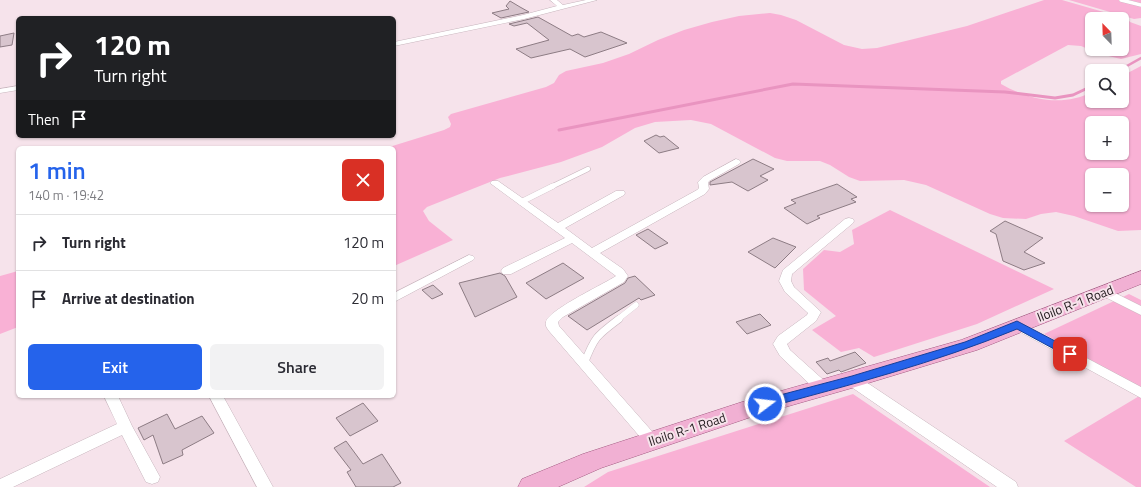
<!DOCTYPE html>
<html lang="en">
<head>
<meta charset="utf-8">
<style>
	:root { --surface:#fff; --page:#f2f2f3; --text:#2b2b33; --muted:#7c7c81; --line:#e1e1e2; --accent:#2563eb }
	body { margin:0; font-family:"Titillium Web",sans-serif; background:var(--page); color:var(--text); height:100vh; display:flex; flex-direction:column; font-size:15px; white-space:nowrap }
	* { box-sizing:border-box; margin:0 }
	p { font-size:13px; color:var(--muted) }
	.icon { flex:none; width:22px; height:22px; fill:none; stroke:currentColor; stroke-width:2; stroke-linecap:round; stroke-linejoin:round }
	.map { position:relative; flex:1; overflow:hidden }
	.details { position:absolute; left:16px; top:146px; width:380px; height:252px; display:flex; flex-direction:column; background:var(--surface); border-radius:6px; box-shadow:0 1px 3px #0004 }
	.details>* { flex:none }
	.hud { position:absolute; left:16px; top:16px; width:380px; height:122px; border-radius:6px; box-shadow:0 1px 3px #0004; background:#202124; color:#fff; overflow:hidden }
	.needle { width:26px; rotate:337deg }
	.buttons { position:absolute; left:1085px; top:12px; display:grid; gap:8px }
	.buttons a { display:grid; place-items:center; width:44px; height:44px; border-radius:6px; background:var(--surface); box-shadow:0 1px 3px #0004; font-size:20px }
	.pin { position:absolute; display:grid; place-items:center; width:34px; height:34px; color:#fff; margin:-17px; border-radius:8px; box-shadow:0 2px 6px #0006 }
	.me { position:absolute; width:44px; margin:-22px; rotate:75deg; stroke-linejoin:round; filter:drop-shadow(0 0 3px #0008) }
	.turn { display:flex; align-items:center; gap:14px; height:84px; padding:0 12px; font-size:18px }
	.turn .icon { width:52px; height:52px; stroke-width:2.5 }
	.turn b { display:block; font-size:28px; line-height:34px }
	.then { display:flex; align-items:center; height:38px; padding:0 12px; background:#0003; gap:8px; font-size:15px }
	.round { display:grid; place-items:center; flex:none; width:42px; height:42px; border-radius:6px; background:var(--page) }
	.headline { display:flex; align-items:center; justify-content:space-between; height:68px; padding:0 12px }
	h1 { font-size:24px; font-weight:600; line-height:30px; color:var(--accent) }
	.primary-button { display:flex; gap:8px; margin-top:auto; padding:8px 12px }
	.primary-button a { flex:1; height:46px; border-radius:6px; background:var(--accent); color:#fff; font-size:16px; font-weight:600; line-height:46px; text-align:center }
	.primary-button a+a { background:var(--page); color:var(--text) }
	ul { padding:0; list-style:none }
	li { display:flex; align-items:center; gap:12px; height:56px; padding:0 12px; border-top:1px solid var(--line) }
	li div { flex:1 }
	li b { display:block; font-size:15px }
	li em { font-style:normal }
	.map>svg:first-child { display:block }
</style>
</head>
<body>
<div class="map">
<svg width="1141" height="487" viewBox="0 0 1141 487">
	<rect width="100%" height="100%" fill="#f6e3eb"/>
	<path fill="#f9b1d5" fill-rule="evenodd" d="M1044,0h18l66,19 2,3 11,4v28l-20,5 -21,-5 -19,-8 -13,-1 -67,36v3c28,16 62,23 91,8v9h30v-25l19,-10v164l-23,1 -44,-15 -18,-4 -15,2 -15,5 -23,-1 -13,-4 -64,-29 -22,-5 -44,1 -11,-4 -19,-12 -10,-4h-33l-12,-3 -64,-34 -20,-4 -36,2 -20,6 -33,19 -41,15 -61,16 -73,29 -4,4 6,10 24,19 -59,26v-118h-8l58,-18 6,-3 1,-3 -3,-7 3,-3 95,-27 8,-4 5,-8 7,-4 37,-8 26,-9 29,-14 26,-10 28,-8 27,-6 31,-3 11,2 15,5 48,25 18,4 15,-1 90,-22zM1092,19h30v30h-30zM1092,123h30v30h-30zM1092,175h30v30h-30z
		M1069,0h72v18l-7,1z
		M890,210l164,79 -77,35 -103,33 -15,-9 -18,4 -29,-22 24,-14 -32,-26 -1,-21 21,-19 16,2 14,-8 -2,-14z
		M18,271v56l-18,7v-58z
		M1129,294l12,6v88l-97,-54z
		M853,394l137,93h-406l24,-15z
		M1141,395v92h-5l-72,-46z"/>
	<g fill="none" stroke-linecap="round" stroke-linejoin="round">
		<path stroke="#e994c0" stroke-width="2.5" d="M1118,71l23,-13"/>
		<path stroke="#e994c0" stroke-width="3" d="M559,130l234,-46 212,8 50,6 18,-3 19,-9"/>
	</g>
	<path fill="#d8c5ce" stroke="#8d7c84" d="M510,1l10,6 9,5 -28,6 -9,-5 17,-4 -3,-3z
		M538,17l34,19 6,-2 6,3 17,-5 26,11 -42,14 -15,-8 -39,9 -15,-9 33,-9 -22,-17 -13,3 -5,-2z
		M14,33l-2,12 -12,2v-11z
		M656,135l4,2 4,-1 15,12 -20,5 -15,-12z
		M753,159l21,10 -14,7 8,4 -20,11 -16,-9 -22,3v-3z
		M837,184l20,13 -6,2 5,3 -39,14 3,2 -13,6 -23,-16 12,-5 -5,-3z
		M1005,221l38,17 -19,14 21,11 -21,7 -21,-9 -7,-27 -6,-3z
		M648,229l20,14 -13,6 -19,-14z
		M773,238l23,9 -21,21 -27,-16z
		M563,263l21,15 -38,21 -20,-16z
		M500,273l5,3 12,21 -42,20 -16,-34z
		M635,276l20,19 -14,5 -2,-2 -52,32 -19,-14 57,-33 3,-5z
		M433,285l10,9 -11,5 -10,-9z
		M760,314l11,11 -24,9 -11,-12z
		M855,352l11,11 -25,9 -2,-2 -12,4 -11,-12 12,-4 2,3z
		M363,403l15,18 -28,15 -14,-18z
		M167,414l8,15 27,-13 12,17 -32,17 1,5 -20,9 -10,-29 -9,5 -6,-12z
		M346,441l17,23 19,-10 19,29 -8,4h-37l-9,-15 4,-2 -17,-22z"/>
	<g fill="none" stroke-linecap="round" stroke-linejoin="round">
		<defs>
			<path id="lane-far3" d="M1121,0l20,5"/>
			<path id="lane-far2" d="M551,187l37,-18"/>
			<path id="lane-far1" d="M521,202l32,-16
				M617,320l19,-15"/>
			<path id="lane" d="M584,364c10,-26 12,-28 35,-45"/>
			<path id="street" d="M550,0h7l6,5 23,-5h11l-73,19 -130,27v-4l129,-27 34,-9z
				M18,86v4l-18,3v-4z
				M736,159l3,1 2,2 -2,2 -30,17 -1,2 1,6 -4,5 -105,59 23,16 5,7 -4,6 -61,35 -5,5 1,4 98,111 2,4 -2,4 -5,2 -5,-2 -98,-114c-2,-3 -4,-5 -3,-9 2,-12 58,-38 70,-46l-44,-33 -61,31h-8l-2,-3 2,-3 62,-30 -75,-55 2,-2h6l60,42 58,-32h8l1,2 -1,2 -59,33 27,20 105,-58 2,-2 -1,-6 5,-5z
				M849,218l4,1 1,2 -1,2 -61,51 -1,7 3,6 27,25 -5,9 -29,23 3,6 38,34 2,4 -2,4 -5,1 -5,-1 -38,-36 -7,-12 5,-8 29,-21 1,-2 -23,-21 -6,-11 4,-11 62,-51z
				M469,255l4,1 2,2 -2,2 -79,42v-9z
				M1105,288l36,18v9l-40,-20 -2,-3 2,-3z
				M1017,321l124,66v11l-128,-70 -2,-3 2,-3z
				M852,375l5,1 159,106 2,5h-21l-150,-103 -2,-4 2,-4z
				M104,396h14l14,30 28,51 -2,5 -6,2 -6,-2 -24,-47 -109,52h-13v-8l117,-55z
				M209,396h14l50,91h-16z"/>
			<path id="primary" d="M1141,271v13l-164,66 -125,38 -98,28 -153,52 -43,19h-40l4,-8 61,-25 159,-52 219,-62z"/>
		</defs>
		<use href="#lane-far3" stroke="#c7b5bd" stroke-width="4"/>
		<use href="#lane-far2" stroke="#c7b5bd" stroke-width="5.5"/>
		<use href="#lane-far1" stroke="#c7b5bd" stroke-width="6"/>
		<use href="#lane" stroke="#c7b5bd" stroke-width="8"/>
		<use href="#street" stroke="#c7b5bd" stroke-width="1"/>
		<use href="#primary" stroke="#a45b83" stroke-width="1"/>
		<use href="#lane-far3" stroke="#fff" stroke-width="3.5"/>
		<use href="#lane-far2" stroke="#fff" stroke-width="4.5"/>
		<use href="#lane-far1" stroke="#fff" stroke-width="5.5"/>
		<use href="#lane" stroke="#fff" stroke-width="7"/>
		<use href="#street" fill="#fff" fill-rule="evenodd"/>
		<use href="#primary" fill="#f1b0d3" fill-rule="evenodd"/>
	</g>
	<path fill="#2563eb" stroke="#184099" d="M1017,321l57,30 2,3 -2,2h-7l-50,-27c-82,34 -167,56 -252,79l-5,-1 -1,-3 1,-3 5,-2 87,-23 113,-34z"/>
	<g text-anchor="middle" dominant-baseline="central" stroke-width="4" stroke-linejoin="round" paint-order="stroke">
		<g font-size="13" fill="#272023" stroke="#f6e3eb">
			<text transform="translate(1075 303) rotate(-21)">Iloilo R-1 Road</text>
			<text transform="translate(687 429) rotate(-18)">Iloilo R-1 Road</text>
		</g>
	</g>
</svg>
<div class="buttons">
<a><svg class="needle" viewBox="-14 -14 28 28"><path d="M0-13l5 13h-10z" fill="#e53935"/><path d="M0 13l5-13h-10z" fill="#7c7c81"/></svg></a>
<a><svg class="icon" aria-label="search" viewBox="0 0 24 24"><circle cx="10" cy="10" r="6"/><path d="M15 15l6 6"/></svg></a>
<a>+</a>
<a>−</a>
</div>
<div class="pin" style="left:1070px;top:354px;background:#d93025"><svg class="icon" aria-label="arrive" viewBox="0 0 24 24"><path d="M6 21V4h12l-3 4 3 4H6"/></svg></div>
<svg class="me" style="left:765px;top:404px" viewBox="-20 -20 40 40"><circle r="17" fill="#2563eb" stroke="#fff" stroke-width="3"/><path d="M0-11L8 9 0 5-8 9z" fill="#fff"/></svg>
<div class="hud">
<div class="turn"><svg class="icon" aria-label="right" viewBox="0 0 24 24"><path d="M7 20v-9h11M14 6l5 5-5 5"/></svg><div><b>120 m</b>Turn right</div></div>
<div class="then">Then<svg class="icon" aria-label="arrive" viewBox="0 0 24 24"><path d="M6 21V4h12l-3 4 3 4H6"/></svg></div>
</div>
<section class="details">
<div class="headline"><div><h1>1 min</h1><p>140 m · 19:42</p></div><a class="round" style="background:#d93025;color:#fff"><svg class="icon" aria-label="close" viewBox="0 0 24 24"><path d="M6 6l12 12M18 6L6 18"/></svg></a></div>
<ul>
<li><svg class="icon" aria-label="right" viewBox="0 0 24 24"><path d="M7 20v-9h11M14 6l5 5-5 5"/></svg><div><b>Turn right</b></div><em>120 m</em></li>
<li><svg class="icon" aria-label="arrive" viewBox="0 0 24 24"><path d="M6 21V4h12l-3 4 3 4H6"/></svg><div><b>Arrive at destination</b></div><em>20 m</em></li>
</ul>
<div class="primary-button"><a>Exit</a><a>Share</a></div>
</section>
</div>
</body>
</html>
